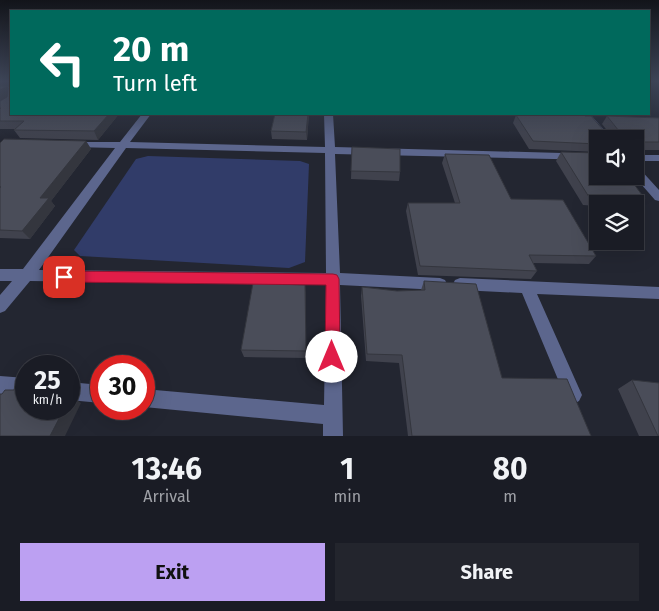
<!DOCTYPE html>
<html lang="en">
<head>
<meta charset="utf-8">
<style>
	:root { --surface:#1a1c25; --page:#23252d; --text:#f1f3f6; --muted:#9fa1a7; --line:#383a42; --accent:#bca0f2 }
	body { margin:0; font-family:"Fira Sans",sans-serif; background:var(--page); color:var(--text); height:100vh; display:flex; flex-direction:column; font-size:19px; white-space:nowrap }
	* { box-sizing:border-box; margin:0 }
	p { font-size:16px; color:var(--muted) }
	.icon { flex:none; width:28px; height:28px; fill:none; stroke:currentColor; stroke-width:2; stroke-linecap:round; stroke-linejoin:round }
	.map { position:relative; height:436px; overflow:hidden }
	.drawer { display:flex; flex-direction:column; background:var(--surface); flex:1 }
	.drawer>* { flex:none }
	.top-card { position:absolute; left:10px; top:10px; width:640px; height:105px; border-radius:0px; box-shadow:0 5px 20px #0002,0 0 0 1px var(--line); background:#00695c; color:#fff; overflow:hidden }
	.tools { position:absolute; left:589px; top:130px; display:grid; gap:10px }
	.tools a { display:grid; place-items:center; width:55px; height:55px; border-radius:0px; background:var(--surface); box-shadow:0 5px 20px #0002,0 0 0 1px var(--line); font-size:25px }
	.speed { position:absolute; left:15px; top:355px; display:flex; gap:10px; font-size:25px; font-weight:700; text-align:center }
	.speed>* { display:grid; place-content:center; width:65px; height:65px; border-radius:50%; background:var(--surface); box-shadow:0 5px 20px #0002,0 0 0 1px var(--line); line-height:1 }
	.speed small { font-size:12px; font-weight:400 }
	.speed .limit { border:8px solid #d22; background:#fff; color:#111 }
	.pin { position:absolute; display:grid; place-items:center; width:42px; height:42px; color:#fff; margin:-21px; border-radius:10px; box-shadow:0 2px 8px #0006 }
	.me { position:absolute; width:55px; margin:-28px; rotate:0deg; stroke-linejoin:round; filter:drop-shadow(0 0 4px #0008) }
	.turn { display:flex; align-items:center; gap:18px; height:105px; padding:0 20px; font-size:22px }
	.turn .icon { width:65px; height:65px; stroke-width:2.5 }
	.turn b { display:block; font-size:35px; line-height:42px }
	.eta { display:flex; justify-content:space-evenly; align-items:center; height:85px; text-align:center }
	.eta b { font-size:30px; font-weight:700; line-height:35px }
	.action { display:flex; gap:10px; margin-top:auto; padding:10px 20px }
	.action a { flex:1; height:58px; border-radius:0px; background:var(--accent); color:#111; font-size:20px; font-weight:700; line-height:58px; text-align:center }
	.action a+a { background:var(--page); color:var(--text) }
	.map>svg:first-child { display:block }
</style>
</head>
<body>
<div class="map">
<svg width="659" height="436" viewBox="0 0 659 436">
	<rect width="100%" height="100%" fill="#232631"/>
	<path fill="#313c69" d="M148,156l152,5 9,3 -4,98 -16,6 -209,-12 -6,-6 62,-91z"/>
	<g fill="none" stroke-linecap="round" stroke-linejoin="round">
		<path fill="#5c668d" fill-rule="evenodd" d="M142,114h9l-21,28 195,5 -1,-33h9l2,33 263,7v6l-263,-6 5,119 100,5 5,2 2,4 -2,4 -5,2 -100,-5 3,151h-20v-12l-179,-17v-18l180,16 2,-120 -296,-4 -25,30 -5,2v-18l12,-14h-12v-12h23l92,-121 -42,-1 -4,-1v-4h51zM126,148l199,5 1,120 -287,-3z
			M581,114h9l22,25h-11z
			M635,155h24v6h-24z
			M635,167l4,1 20,22v11l-4,-1 -21,-24z
			M460,278l199,9v12l-122,-5 45,101 -3,6 -6,3 -6,-3 -45,-108 -62,-3 -5,-2 -2,-4 2,-4z
			M0,376l26,2v18l-26,-2z
			M69,382l32,3v18l-32,-3z"/>
	</g>
	<path fill="#40424d" d="M0,81l11,33h108l-21,26 -78,-2 -6,-8 1,-1h-15z
		M275,114h34l-2,26 -35,-1 -1,-8z
		M538,114h45l23,19h3l-7,-9 5,-8 52,2v32h-24v-11h-37v13l-69,-3 -16,-26 3,-8h22z
		M86,141l5,8 -40,52 4,5 -25,33 -30,-1v-95z
		M352,147l48,25 -1,9 -48,-2z
		M561,152l84,47 -7,9h-3v-4h-37v2l-15,-1 -27,-44z
		M445,154l66,45 85,57 -7,8 -56,-1 4,8 -6,8 -113,-4 -12,-64 2,-8h47l-13,-40z
		M424,281l78,97 89,58h-183l-9,-73 -33,-2 -5,-65 1,-9 35,4 24,-1z
		M305,285l1,73 -62,-1 -3,-7z
		M632,380l27,56h-20l-21,-47z"/>
	<path fill="#34363e" d="M5,81h6v13l-11,8v-18z
		M109,114h10l-21,26 -4,-9z
		M308,114h1l-2,26 -1,-8z
		M86,141l5,8 -40,52 4,5 -25,33 -8,-8 18,-33z
		M305,285l1,8v65v-7z
		M71,396l10,7 -16,33h-15l14,-27h5v-10z"/>
	<path fill="#4a4d59" stroke="#34363e" d="M0,81h5l-5,3z
		M0,86h11v28h98l-15,17 -80,-1 10,-9h-24v-12l1,-1h-1v-7l7,-4 1,-9 -2,-1 -6,3z
		M275,114h33l-2,18 -35,-1z
		M546,114h37l2,2h6l15,17h11l2,-2 -12,-15 52,2v24h-24v-3h-37v5l-65,-3 -17,-26h31z
		M4,139l82,2 -46,57h9l-27,33 -22,-1v-43h1h-1v-44z
		M352,147l48,2v23l-49,-1z
		M561,152l37,1v23h30l17,23 -56,-2z
		M445,154l44,1 22,44 52,1 33,56 -67,-1 8,16 -117,-5 -12,-63h52z
		M424,281l52,3 26,94 65,1 24,57h-179l-10,-81 -35,-1 -5,-67 35,4 28,-1z
		M253,283l52,2 1,66 -65,-1z
		M632,380l27,3v53h-1z
		M15,386h11v23h38l-14,27h-50v-42h2l3,-4h9z"/>
	<linearGradient id="sky" x2="0" y2="1"><stop stop-color="#13151b"/><stop offset="0.57" stop-color="#3f475a"/><stop offset="1" stop-color="#3f475a" stop-opacity="0"/></linearGradient>
	<rect width="659" height="142" fill="url(#sky)"/>
	<path fill="#e11d48" stroke="#92132f" d="M64,271l269,3 4,1 2,4 1,78 -2,5 -6,3 -5,-3 -2,-5 1,-72 -262,-3 -5,-1 -2,-4 2,-4z"/>
</svg>
<div class="tools">
<a><svg class="icon" aria-label="sound" viewBox="0 0 24 24"><path d="M4 9h4l5-4v14l-5-4H4zM17 9q2 3 0 6"/></svg></a>
<a><svg class="icon" aria-label="layers" viewBox="0 0 24 24"><path d="M12 4l9 5-9 5-9-5zM3 14l9 5 9-5"/></svg></a>
</div>
<div class="speed"><div>25<small>km/h</small></div><div class="limit">30</div></div>
<div class="pin" style="left:64px;top:277px;background:#d93025"><svg class="icon" aria-label="arrive" viewBox="0 0 24 24"><path d="M6 21V4h12l-3 4 3 4H6"/></svg></div>
<svg class="me" style="left:332px;top:357px" viewBox="-20 -20 40 40"><circle r="19" fill="#fff"/><path d="M0-13L10 11 0 6-10 11z" fill="#e11d48"/></svg>
<div class="top-card">
<div class="turn"><svg class="icon" aria-label="left" viewBox="0 0 24 24"><path d="M17 20v-9H6M10 6l-5 5 5 5"/></svg><div><b>20 m</b>Turn left</div></div>
</div>
</div>
<section class="drawer">
<div class="eta">
<div><b>13:46</b><p>Arrival</p></div>
<div><b>1</b><p>min</p></div>
<div><b>80</b><p>m</p></div>
</div>
<div class="action"><a>Exit</a><a>Share</a></div>
</section>
</body>
</html>
